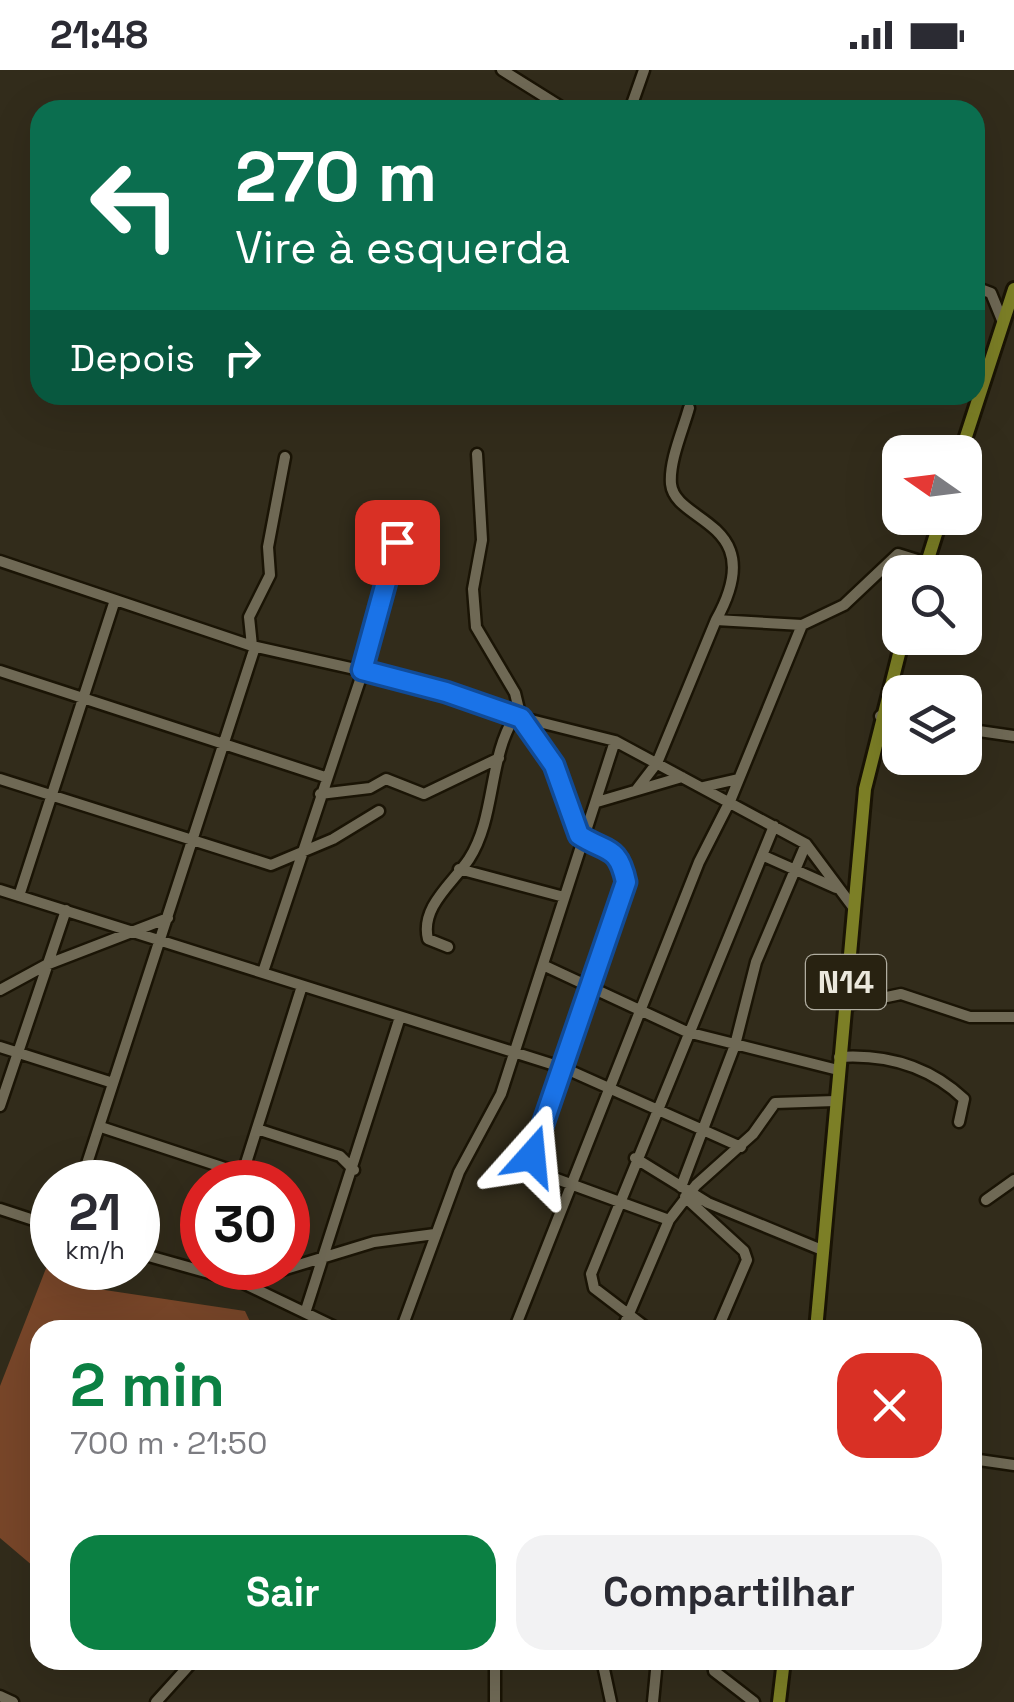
<!DOCTYPE html>
<html lang="pt">
<head>
<meta charset="utf-8">
<style>
	:root { --surface:#fff; --page:#f2f2f3; --text:#2b2b33; --muted:#7c7c81; --accent:#0b8043 }
	body { margin:0; font-family:"Space Grotesk",sans-serif; background:var(--page); color:var(--text); height:100vh; display:flex; flex-direction:column; font-size:38px; white-space:nowrap }
	* { box-sizing:border-box; margin:0 }
	p { font-size:32px; color:var(--muted) }
	.icon { flex:none; width:55px; height:55px; fill:none; stroke:currentColor; stroke-width:2; stroke-linecap:round; stroke-linejoin:round }
	.map { position:relative; flex:1; overflow:hidden }
	.side { position:absolute; left:30px; top:1250px; width:952px; height:350px; display:flex; flex-direction:column; background:var(--surface); border-radius:30px; box-shadow:0 10px 40px #0002 }
	.side>* { flex:none }
	.guide { position:absolute; left:30px; top:30px; width:955px; height:305px; border-radius:30px; box-shadow:0 10px 40px #0002; background:#0b6e4f; color:#fff; overflow:hidden }
	.needle { width:65px; rotate:284deg }
	.buttons { position:absolute; left:882px; top:365px; display:grid; gap:20px }
	.buttons a { display:grid; place-items:center; width:100px; height:100px; border-radius:20px; background:var(--surface); box-shadow:0 10px 40px #0002; font-size:50px }
	.speed { position:absolute; left:30px; top:1090px; display:flex; gap:20px; font-size:50px; font-weight:700; text-align:center }
	.speed>* { display:grid; place-content:center; width:130px; height:130px; border-radius:50%; background:var(--surface); box-shadow:0 10px 40px #0002; line-height:1 }
	.speed small { font-size:25px; font-weight:400 }
	.speed .limit { border:15px solid #d22; background:#fff; color:#111 }
	.pin { position:absolute; display:grid; place-items:center; width:85px; height:85px; color:#fff; margin:-42px; border-radius:20px; box-shadow:0 5px 15px #0006 }
	.me { position:absolute; width:110px; margin:-55px; rotate:18deg; stroke-linejoin:round; filter:drop-shadow(0 0 8px #0008) }
	.turn { display:flex; align-items:center; gap:35px; height:210px; padding:0 40px; font-size:45px }
	.turn .icon { width:130px; height:130px; stroke-width:2.5 }
	.turn b { display:block; font-size:70px; line-height:85px }
	.then { display:flex; align-items:center; height:95px; padding:0 40px; background:#0003; gap:20px; font-size:38px }
	.round { display:grid; place-items:center; flex:none; width:105px; height:105px; border-radius:30px; background:var(--page) }
	.overview { display:flex; align-items:center; justify-content:space-between; height:170px; padding:0 40px }
	h1 { font-size:60px; font-weight:700; line-height:75px; color:var(--accent) }
	.button { display:flex; gap:20px; margin-top:auto; padding:20px 40px }
	.button a { flex:1; height:115px; border-radius:30px; background:var(--accent); color:#fff; font-size:40px; font-weight:700; line-height:115px; text-align:center }
	.button a+a { background:var(--page); color:var(--text) }
	.status { display:flex; justify-content:space-between; align-items:center; height:70px; padding:0 50px; background:var(--surface); direction:ltr }
	.status svg { height:28px; fill:currentColor }
	.map>svg:first-child { display:block }
</style>
</head>
<body>
<div class="status"><b>21:48</b><svg viewBox="0 0 49 12"><path d="M0 12V9h3v3zM5 12V6h3v6zM10 12V3h3v9zM15 12V0h3v12zM26 1h20v11H26zM47 4h2v5h-2z"/></svg></div>
<div class="map">
<svg width="1014" height="1632" viewBox="0 0 1014 1632">
	<rect width="100%" height="100%" fill="#322c1b"/>
	<path fill="#784629" d="M52,1183v15h24l22,21 147,22 9,19h-214v242l-40,-34v-152z"/>
	<g fill="none" stroke-linecap="round" stroke-linejoin="round">
		<defs>
			<path id="minor" d="M502,0l64,40
				M630,40l14,-40
				M975,217l16,6 11,27
				M689,338c-6,22 -20,53 -18,76 4,40 100,37 45,136l86,5 42,-20 54,-51 29,9
				M477,384l5,86 -9,49 3,38 39,66 6,25 33,47 25,70 34,15 13,32 -94,274 22,22 115,42
				M0,491l252,85 170,38 93,32 100,25 191,103 47,63
				M252,576l-3,-29 21,-42 -2,-28 17,-90
				M0,601l325,106
				M880,646l20,3
				M965,659l49,7
				M0,709l271,86 62,-26 46,-28
				M703,717l35,-8
				M637,719l20,-26 59,-143
				M320,724l50,-6 16,-9 38,15 75,-36
				M597,732l85,-25
				M764,786l72,32
				M459,799l105,28
				M0,820l564,178 177,79
				M19,826l96,-296
				M448,877l-20,-8c-8,-32 25,-56 41,-80 27,-42 19,-101 46,-143
				M545,896l142,66 151,38
				M263,902l104,-313 39,-148
				M0,920l46,-25 122,-47
				M844,936l57,-12 69,23h44
				M0,977l113,36
				M839,987c47,-3 89,8 125,42l-5,23
				M0,1036l66,-196
				M101,1057l142,47
				M257,1059l83,27 14,14
				M635,1088l73,45 114,47
				M81,1112l174,-535
				M240,1112l62,-196
				M681,1117l54,-142 21,-83 50,-118
				M685,1127l59,54 3,9 -30,70
				M986,1130l28,-20
				M0,1139l52,17
				M138,1183l103,29 100,48
				M243,1212l131,-40 61,-8
				M306,1240l94,-293
				M401,1260l58,-158 42,-78 114,-353
				M514,1260l185,-468 31,-61 72,-176
				M622,1260l47,-110 27,-35 57,-51 22,-31 60,-2
				M649,1260l-55,-42 -3,-14 183,-448
				M972,1389l42,6
				M602,1590l9,42
				M713,1590l1,11 40,31
				M0,1626l13,6
				M156,1632l38,-42
				M495,1632v-42
				M653,1632l4,-42"/>
			<path id="major" d="M961,382l53,-163
				M924,502l17,-54
				M816,1260l49,-541 38,-151
				M779,1632l5,-42"/>
		</defs>
		<use href="#minor" stroke="#1a1405" stroke-width="15"/>
		<use href="#major" stroke="#1a1405" stroke-width="18"/>
		<use href="#minor" stroke="#6f6955" stroke-width="10"/>
		<use href="#major" stroke="#7c7f26" stroke-width="12"/>
	</g>
	<g fill="none" stroke-linecap="round" stroke-linejoin="round">
		<defs>
			<path id="route" d="M397,472l-35,128 84,22 75,26 33,47 25,70c27,18 39,9 47,47l-94,274"/>
		</defs>
		<use href="#route" stroke="#114b97" stroke-width="25"/>
		<use href="#route" stroke="#1a73e8" stroke-width="18"/>
	</g>
	<g text-anchor="middle" dominant-baseline="central" stroke-width="10" stroke-linejoin="round" paint-order="stroke">
		<rect fill="#282211" stroke="#b0ada0" stroke-width="2.5" x="806" y="885" width="80" height="54" rx="8"/>
		<g font-size="32" font-weight="bold" fill="#ebe8dd">
			<text x="846" y="912">N14</text>
		</g>
	</g>
</svg>
<div class="buttons">
<a><svg class="needle" viewBox="-14 -14 28 28"><path d="M0-13l5 13h-10z" fill="#e53935"/><path d="M0 13l5-13h-10z" fill="#7c7c81"/></svg></a>
<a><svg class="icon" aria-label="search" viewBox="0 0 24 24"><circle cx="10" cy="10" r="6"/><path d="M15 15l6 6"/></svg></a>
<a><svg class="icon" aria-label="layers" viewBox="0 0 24 24"><path d="M12 4l9 5-9 5-9-5zM3 14l9 5 9-5"/></svg></a>
</div>
<div class="speed"><div>21<small>km/h</small></div><div class="limit">30</div></div>
<div class="pin" style="left:397px;top:472px;background:#d93025"><svg class="icon" aria-label="arrive" viewBox="0 0 24 24"><path d="M6 21V4h12l-3 4 3 4H6"/></svg></div>
<svg class="me" style="left:532px;top:1086px" viewBox="-20 -20 40 40"><path d="M0-17L14 15 0 8-14 15z" fill="#1a73e8" stroke="#fff" stroke-width="4"/></svg>
<div class="guide">
<div class="turn"><svg class="icon" aria-label="left" viewBox="0 0 24 24"><path d="M17 20v-9H6M10 6l-5 5 5 5"/></svg><div><b>270 m</b>Vire à esquerda</div></div>
<div class="then">Depois<svg class="icon" aria-label="right" viewBox="0 0 24 24"><path d="M7 20v-9h11M14 6l5 5-5 5"/></svg></div>
</div>
<section class="side">
<div class="overview"><div><h1>2 min</h1><p>700 m · 21:50</p></div><a class="round" style="background:#d93025;color:#fff"><svg class="icon" aria-label="close" viewBox="0 0 24 24"><path d="M6 6l12 12M18 6L6 18"/></svg></a></div>
<div class="button"><a>Sair</a><a>Compartilhar</a></div>
</section>
</div>
</body>
</html>
